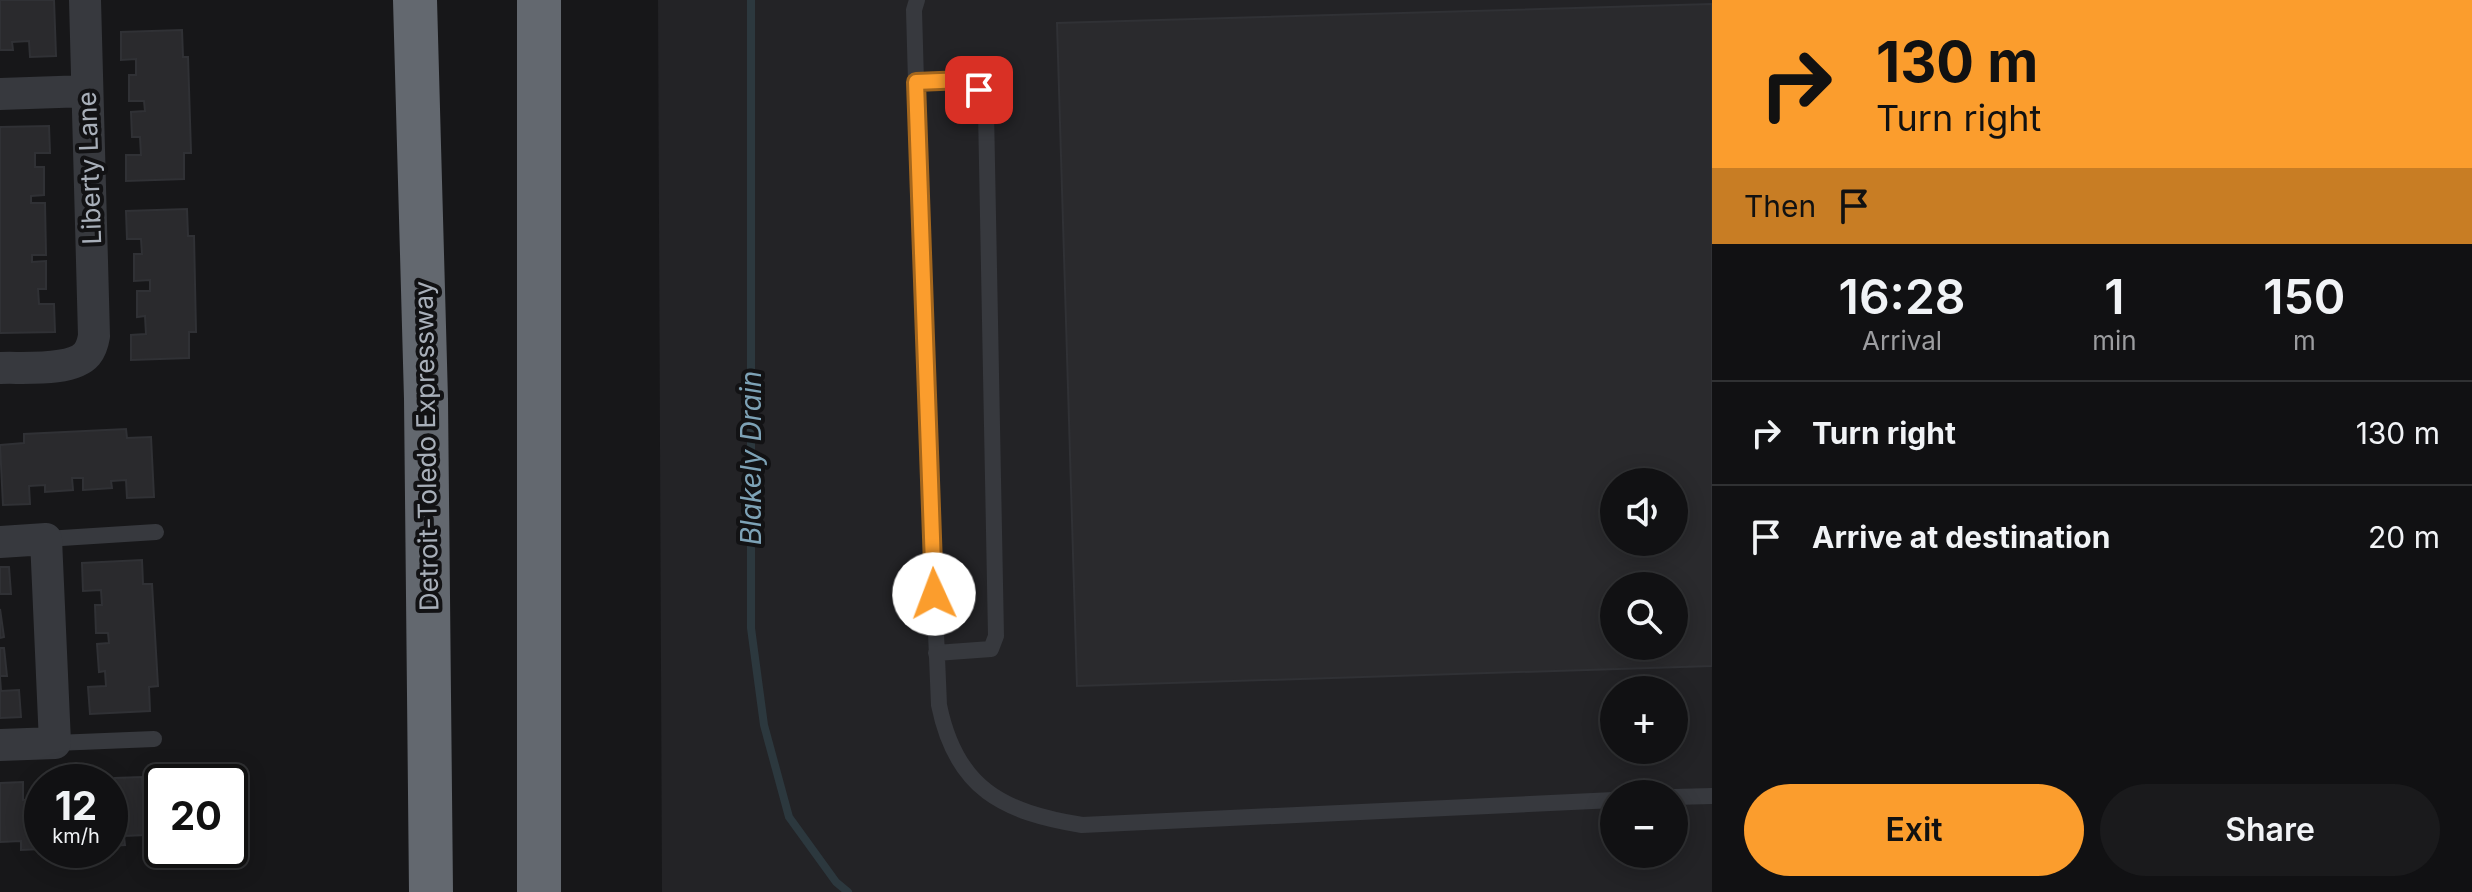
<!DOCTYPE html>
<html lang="en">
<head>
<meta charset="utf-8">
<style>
	:root { --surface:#111113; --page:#1a1a1c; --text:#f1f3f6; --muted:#9c9da0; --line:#303133; --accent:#fb9d2d }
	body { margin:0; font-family:Inter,sans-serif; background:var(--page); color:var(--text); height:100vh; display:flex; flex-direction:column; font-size:30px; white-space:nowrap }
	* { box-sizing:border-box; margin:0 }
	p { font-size:26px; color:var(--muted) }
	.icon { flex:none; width:44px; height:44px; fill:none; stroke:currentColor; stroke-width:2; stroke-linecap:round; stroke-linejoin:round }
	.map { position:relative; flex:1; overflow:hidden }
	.details { display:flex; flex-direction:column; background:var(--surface); width:760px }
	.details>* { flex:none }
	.guide { background:#fb9d2d; color:#111; overflow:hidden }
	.buttons { position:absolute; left:1600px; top:468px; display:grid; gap:16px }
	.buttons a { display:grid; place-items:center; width:88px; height:88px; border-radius:50%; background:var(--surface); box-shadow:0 4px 20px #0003,0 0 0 2px var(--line); font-size:40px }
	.speed { position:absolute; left:24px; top:764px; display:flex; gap:16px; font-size:40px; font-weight:700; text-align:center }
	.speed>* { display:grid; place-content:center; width:104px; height:104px; border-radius:50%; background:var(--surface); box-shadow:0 4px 20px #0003,0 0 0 2px var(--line); line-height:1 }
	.speed small { font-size:20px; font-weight:400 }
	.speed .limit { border:4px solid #111; border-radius:12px; background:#fff; color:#111 }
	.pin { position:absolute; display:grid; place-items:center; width:68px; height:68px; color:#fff; margin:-34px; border-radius:16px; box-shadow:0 4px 12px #0006 }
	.me { position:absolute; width:88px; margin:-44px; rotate:358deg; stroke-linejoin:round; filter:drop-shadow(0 0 6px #0008) }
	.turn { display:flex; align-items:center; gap:28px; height:168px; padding:0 32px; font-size:36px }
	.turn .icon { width:104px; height:104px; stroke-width:2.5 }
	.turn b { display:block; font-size:56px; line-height:68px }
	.then { display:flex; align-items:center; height:76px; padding:0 32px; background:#0003; gap:16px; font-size:30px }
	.eta { display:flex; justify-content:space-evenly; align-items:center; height:136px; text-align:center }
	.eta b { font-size:48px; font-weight:600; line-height:56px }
	.action { display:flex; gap:16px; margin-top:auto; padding:16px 32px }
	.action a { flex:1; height:92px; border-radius:48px; background:var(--accent); color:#111; font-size:32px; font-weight:600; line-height:92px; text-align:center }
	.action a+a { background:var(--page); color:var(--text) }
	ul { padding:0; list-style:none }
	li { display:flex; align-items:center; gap:24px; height:104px; padding:0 32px; border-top:2px solid var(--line) }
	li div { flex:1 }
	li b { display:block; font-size:30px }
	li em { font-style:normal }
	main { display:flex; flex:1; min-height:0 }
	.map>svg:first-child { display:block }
</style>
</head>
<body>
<main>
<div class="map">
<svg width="1712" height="892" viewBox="0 0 1712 892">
	<rect width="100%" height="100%" fill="#171719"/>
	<path fill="#232326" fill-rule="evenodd" d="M658,0h1054v892h-1050zM1614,482h60v60h-60zM1614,586h60v60h-60zM1614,690h60v60h-60zM1614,794h60v60h-60z"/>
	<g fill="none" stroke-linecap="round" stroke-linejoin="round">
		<path stroke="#2c383e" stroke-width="8" d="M751,0v628l13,97 25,92 47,65 12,10"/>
	</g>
	<path fill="#2a2a2d" stroke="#303135" stroke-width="2" fill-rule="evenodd" d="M0,0h54l2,56 -26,1 -1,-16 -17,1 1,8h-13z
		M1712,4v662l-635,20 -20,-663zM1614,482h60v60h-60zM1614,586h60v60h-60z
		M182,30l1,27h5l3,96h-7v26l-58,2v-26h15l-1,-18h-8l-1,-25 14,-1 -1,-10h-15v-26h7v-16l-15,1v-28z
		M49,126l1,27h-15v14h9v28l-13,1v7h14l1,52h-14v7l14,-1v28h-8l1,15h15l1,28 -55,1v-206z
		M187,209l1,27h6l2,96h-7v26l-58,2v-25l15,-1 -1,-18 -8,1v-26h13v-11l-16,1v-27h8l-1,-15h-14l-1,-28z
		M126,429l1,9 24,-1 3,60 -27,1 -1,-18 -15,1 1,7 -29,2v-12h-11l1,12 -28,2v-7l-16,1 1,18 -27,1 -3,-60 24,-2v-9z
		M142,560l1,24h9l6,102 -9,1 1,24 -60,3 -2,-27 18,-1 -1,-15 -6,1 -2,-28 12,-1 -1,-10h-12l-1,-28h7l-1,-15 -18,1 -1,-28z
		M0,567h9l2,27h-11z
		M0,609l4,28 -4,1z
		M0,648h4l3,28h-7z
		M0,677l1,14 18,-1 2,27 -21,1z
		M142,777l3,58 -21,1 1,9 -15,1v-50l6,-1 -1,-17z
		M23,782v18l15,-1v-9h4v59l-21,1v-9l-21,1v-59z"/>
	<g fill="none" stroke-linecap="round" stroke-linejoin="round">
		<path stroke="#37393e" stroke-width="16" d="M917,0l-3,10 8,287 17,408c17,84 64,107 143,120l532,-25
			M916,82l48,-2 15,10 7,21 10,525 -5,13 -55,4
			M46,539l110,-7
			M55,743l99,-4
			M1674,797l38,-1"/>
		<path stroke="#37393e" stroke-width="32" d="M0,94l87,-3
			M0,368c22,-1 72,4 87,-14 4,-5 6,-12 7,-18l-9,-336
			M0,542l46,-3 9,204 -55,2"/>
		<path stroke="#63686f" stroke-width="44" d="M415,0l11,399 5,493
			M539,892v-892"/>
	</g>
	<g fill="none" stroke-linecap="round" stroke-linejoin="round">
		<defs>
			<path id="route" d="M934,594l-18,-512 48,-2 15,10"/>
		</defs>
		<use href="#route" stroke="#a3661d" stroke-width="20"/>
		<use href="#route" stroke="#fb9d2d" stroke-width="14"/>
	</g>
	<g text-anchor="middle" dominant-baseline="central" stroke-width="8" stroke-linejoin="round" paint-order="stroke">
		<g font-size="26" fill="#a8afb9" stroke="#121214">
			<text transform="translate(89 168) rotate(-92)">Liberty Lane</text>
			<text transform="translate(426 446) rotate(-91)">Detroit-Toledo Expressway</text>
		</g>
		<g font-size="28" font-style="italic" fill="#7da2b6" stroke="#121214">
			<text transform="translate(751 458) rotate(-90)">Blakely Drain</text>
		</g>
	</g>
</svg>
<div class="buttons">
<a><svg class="icon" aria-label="sound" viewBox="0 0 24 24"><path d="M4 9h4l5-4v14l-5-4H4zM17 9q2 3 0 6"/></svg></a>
<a><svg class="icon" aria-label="search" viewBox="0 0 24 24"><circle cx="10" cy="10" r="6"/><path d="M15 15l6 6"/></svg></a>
<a>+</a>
<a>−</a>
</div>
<div class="speed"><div>12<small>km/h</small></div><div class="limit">20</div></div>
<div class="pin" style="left:979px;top:90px;background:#d93025"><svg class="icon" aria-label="arrive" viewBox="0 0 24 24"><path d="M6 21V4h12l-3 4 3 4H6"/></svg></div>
<svg class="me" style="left:934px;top:594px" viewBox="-20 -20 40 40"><circle r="19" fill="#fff"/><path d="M0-13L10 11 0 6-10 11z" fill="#fb9d2d"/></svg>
</div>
<section class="details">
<div class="guide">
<div class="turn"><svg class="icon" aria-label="right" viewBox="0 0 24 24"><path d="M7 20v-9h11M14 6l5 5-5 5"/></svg><div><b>130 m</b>Turn right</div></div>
<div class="then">Then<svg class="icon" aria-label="arrive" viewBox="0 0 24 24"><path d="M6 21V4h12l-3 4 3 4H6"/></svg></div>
</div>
<div class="eta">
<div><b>16:28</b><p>Arrival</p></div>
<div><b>1</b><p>min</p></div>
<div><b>150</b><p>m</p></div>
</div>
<ul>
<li><svg class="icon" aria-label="right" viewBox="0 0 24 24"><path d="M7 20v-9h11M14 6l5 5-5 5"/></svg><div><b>Turn right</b></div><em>130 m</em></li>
<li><svg class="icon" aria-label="arrive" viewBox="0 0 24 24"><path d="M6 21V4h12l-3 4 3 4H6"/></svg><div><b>Arrive at destination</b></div><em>20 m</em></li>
</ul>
<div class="action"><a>Exit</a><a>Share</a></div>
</section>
</main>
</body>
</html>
